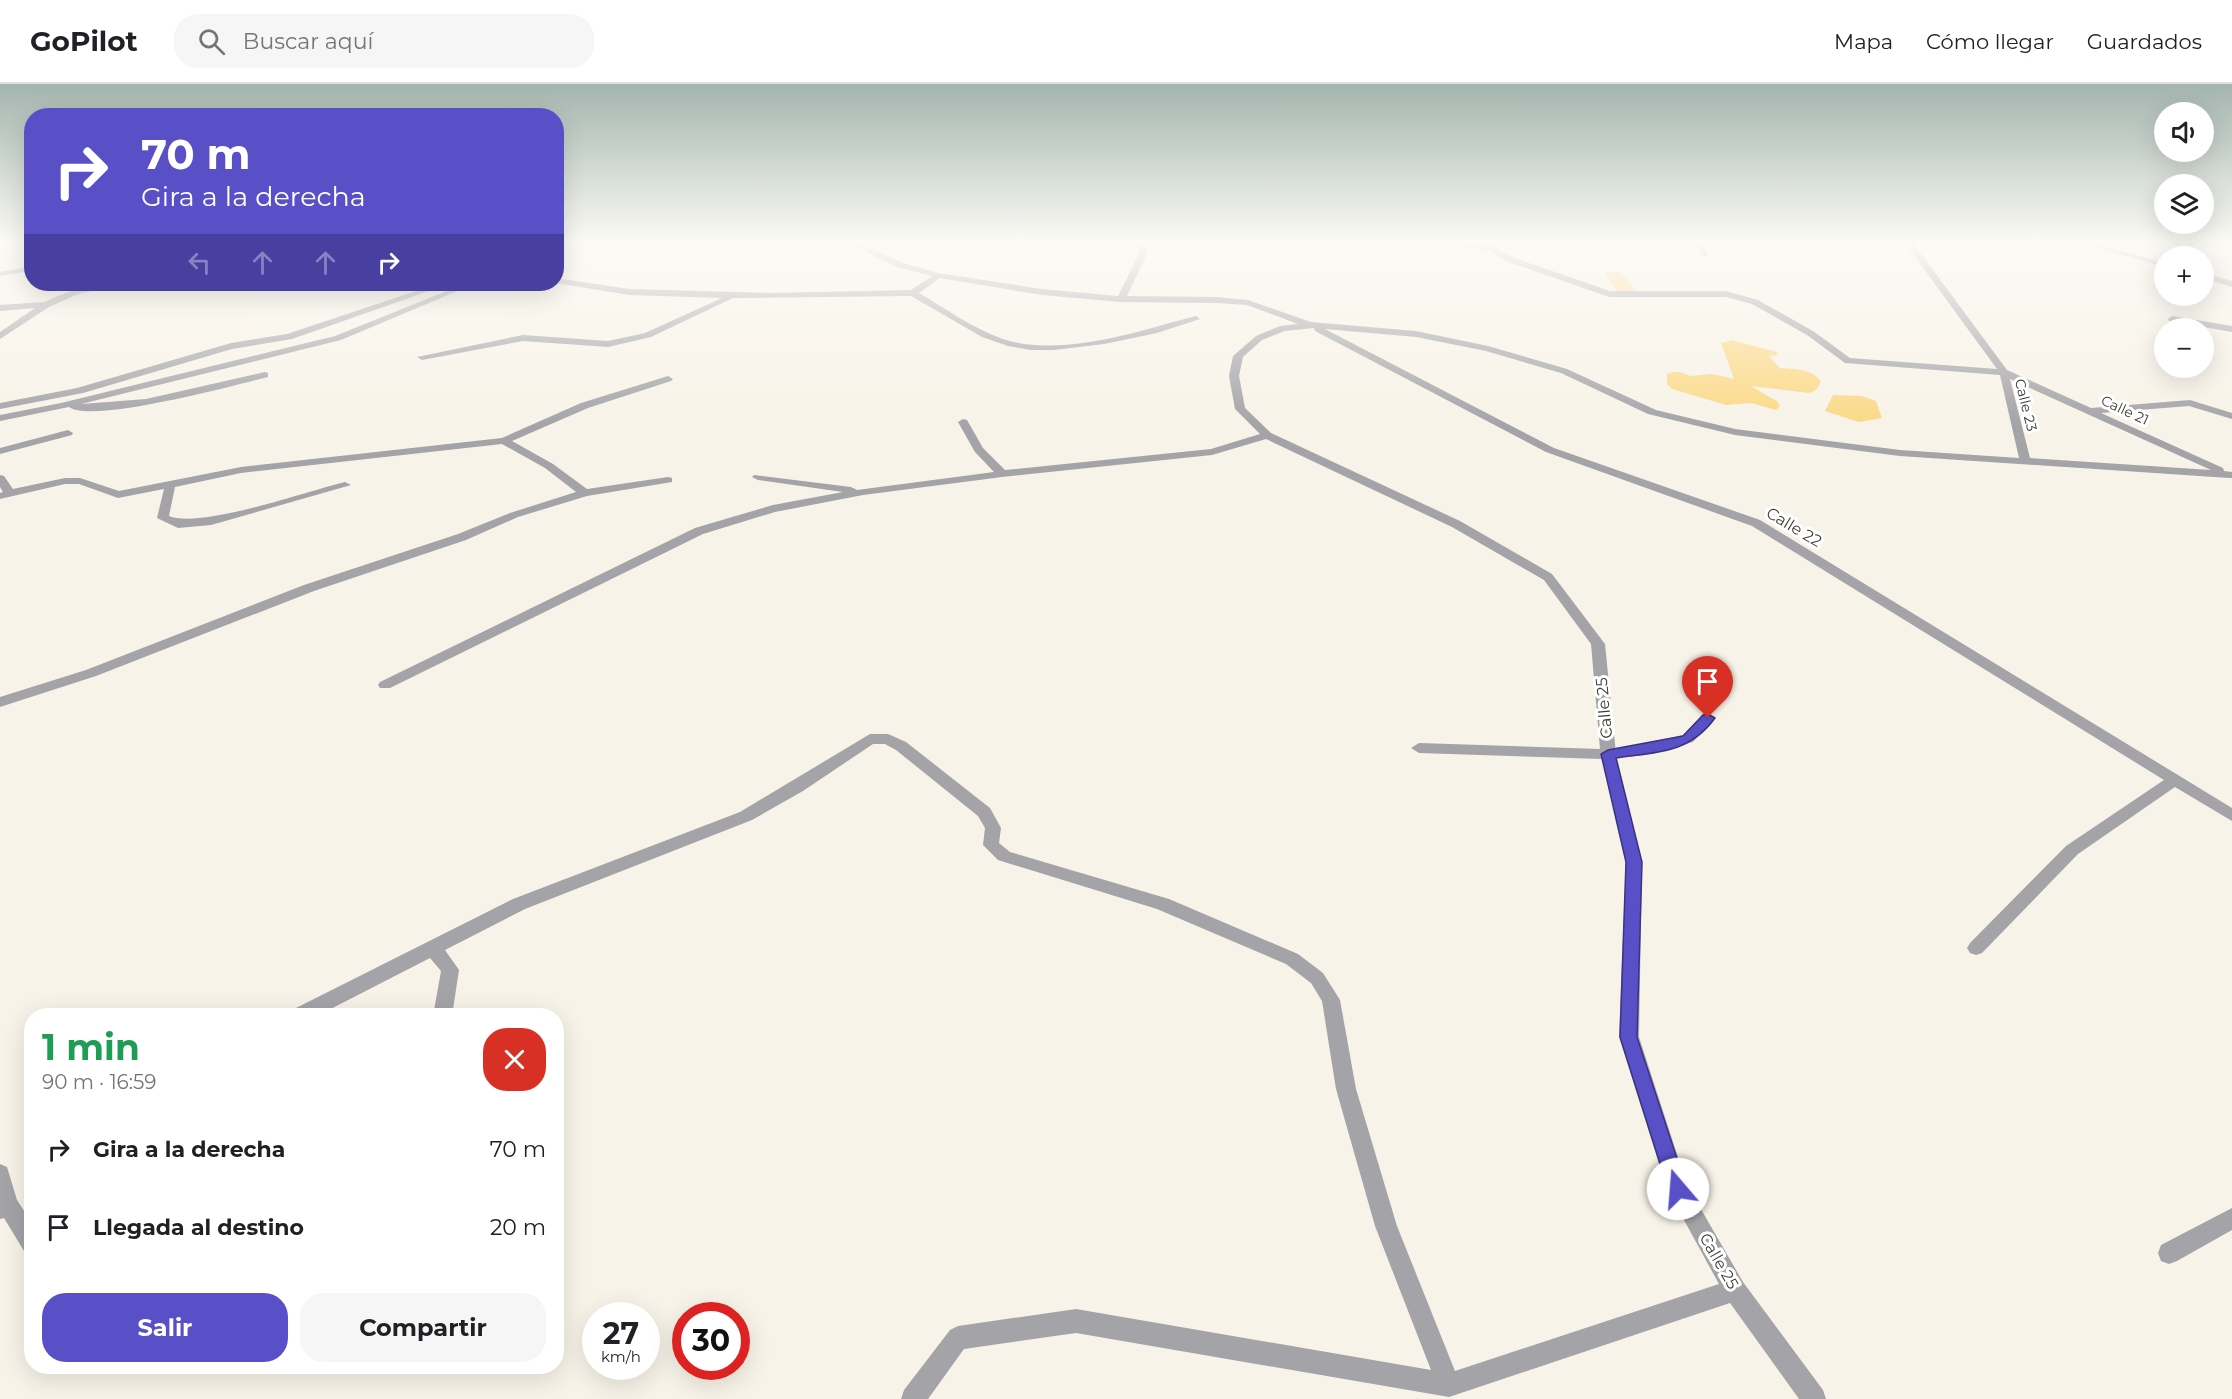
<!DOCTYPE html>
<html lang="es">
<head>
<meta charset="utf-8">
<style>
	:root { --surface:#fff; --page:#f6f6f6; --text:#202124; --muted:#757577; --line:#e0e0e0; --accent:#5950c8 }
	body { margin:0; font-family:Montserrat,sans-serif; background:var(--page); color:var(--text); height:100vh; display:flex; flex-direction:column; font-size:22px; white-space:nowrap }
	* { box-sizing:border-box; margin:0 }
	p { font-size:20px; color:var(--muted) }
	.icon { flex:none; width:33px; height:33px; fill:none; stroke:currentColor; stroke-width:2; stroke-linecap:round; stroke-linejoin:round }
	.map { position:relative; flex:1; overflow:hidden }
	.side { position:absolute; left:24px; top:924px; width:540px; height:366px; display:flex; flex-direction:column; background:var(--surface); border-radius:24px; box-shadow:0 6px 24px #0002 }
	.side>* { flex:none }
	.hud { position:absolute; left:24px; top:24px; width:540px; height:183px; border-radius:24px; box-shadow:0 6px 24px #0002; background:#5950c8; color:#fff; overflow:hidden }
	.fabs { position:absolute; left:2154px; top:18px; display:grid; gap:12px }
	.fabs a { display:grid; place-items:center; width:60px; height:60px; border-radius:50%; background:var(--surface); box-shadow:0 6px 24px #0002; font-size:30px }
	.speed { position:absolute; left:582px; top:1218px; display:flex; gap:12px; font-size:30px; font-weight:700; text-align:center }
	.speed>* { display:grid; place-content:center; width:78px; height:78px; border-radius:50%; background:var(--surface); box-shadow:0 6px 24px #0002; line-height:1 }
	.speed small { font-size:15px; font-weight:400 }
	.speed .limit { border:9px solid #d22; background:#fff; color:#111 }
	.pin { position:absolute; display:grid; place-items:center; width:51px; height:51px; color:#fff; margin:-62px -26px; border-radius:50% 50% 50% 0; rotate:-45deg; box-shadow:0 0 6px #0007 }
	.pin .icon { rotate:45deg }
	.me { position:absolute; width:66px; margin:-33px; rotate:342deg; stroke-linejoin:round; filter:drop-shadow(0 0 4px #0008) }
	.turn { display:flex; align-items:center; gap:21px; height:126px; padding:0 18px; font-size:27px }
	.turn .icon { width:78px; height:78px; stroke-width:2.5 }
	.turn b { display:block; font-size:42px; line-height:51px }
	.lanes { display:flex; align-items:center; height:57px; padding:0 18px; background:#0003; justify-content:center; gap:30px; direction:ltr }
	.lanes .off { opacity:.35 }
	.round { display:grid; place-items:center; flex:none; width:63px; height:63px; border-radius:24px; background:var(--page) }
	.headline { display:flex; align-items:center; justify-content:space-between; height:102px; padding:0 18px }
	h1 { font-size:36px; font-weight:700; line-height:45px; color:#1e9e55 }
	.action { display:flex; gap:12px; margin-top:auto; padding:12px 18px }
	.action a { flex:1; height:69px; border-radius:24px; background:var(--accent); color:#fff; font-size:24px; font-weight:700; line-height:69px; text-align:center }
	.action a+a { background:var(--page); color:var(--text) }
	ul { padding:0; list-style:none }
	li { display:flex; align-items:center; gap:18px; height:78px; padding:0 18px }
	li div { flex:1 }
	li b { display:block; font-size:22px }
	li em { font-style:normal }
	header { display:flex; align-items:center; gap:36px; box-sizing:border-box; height:84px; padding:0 30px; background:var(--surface); border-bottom:2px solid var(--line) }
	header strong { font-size:28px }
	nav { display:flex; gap:33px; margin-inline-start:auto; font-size:21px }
	.search { width:420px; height:54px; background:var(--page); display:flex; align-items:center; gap:15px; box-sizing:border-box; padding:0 21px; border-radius:24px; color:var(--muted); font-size:22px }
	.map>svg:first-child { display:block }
</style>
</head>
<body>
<header>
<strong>GoPilot</strong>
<div class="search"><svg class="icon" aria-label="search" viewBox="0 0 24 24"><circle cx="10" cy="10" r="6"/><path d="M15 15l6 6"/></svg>Buscar aquí</div>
<nav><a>Mapa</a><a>Cómo llegar</a><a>Guardados</a></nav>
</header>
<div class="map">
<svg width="2232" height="1315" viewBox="0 0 2232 1315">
	<rect width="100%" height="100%" fill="#f8f3e8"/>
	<path fill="#fbd885" d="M1605,188h16l16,20h-20z
		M1731,256l45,12 2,3 -9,1 11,12c15,1 32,0 41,14l-5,8 -7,3 -58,-7 27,16 2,4 -4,4 -25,-7 -25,2 -54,-16 -5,-5v-10c12,-4 14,-1 24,2l21,-2 22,5 -13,-36z
		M1833,311l28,1 15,5 6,17 -23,4 -34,-11z"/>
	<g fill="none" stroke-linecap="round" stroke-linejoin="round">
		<path stroke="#95928a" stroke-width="2" stroke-dasharray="1 3" stroke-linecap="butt" d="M1601,159l5,13"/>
		<path fill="#a3a3a8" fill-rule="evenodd" d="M1443,159h21l28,6 -4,2z
			M1708,629l7,5 -22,24 -57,14 -28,3 -8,-5 8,-5 28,-3 47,-11 20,-20z"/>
		<path fill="#a3a3a8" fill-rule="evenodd" d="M848,159h11l44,20 35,10 104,16 76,7 22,-44 -6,-9h8l6,9 -21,44 90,1 31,3 63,22 105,9 72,15 79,23 89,41 79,19 165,21 119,8 -19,-83 -155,-12 -38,-28 -55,-31 -26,-7h-117l-103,-36 -29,-18h10l25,14 98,34h116l32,9 55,31 37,27 147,11 -92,-126h8l94,127 84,38 99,-8 42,13v6l-43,-13 -88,7 122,55 1,3 8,1v6h-3l-329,-22 -165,-21 -87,-21 -87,-41 -75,-22 -70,-14 -91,-8 229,119 206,72 472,288v13l-57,-34 -97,67 -96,99 -6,2 -6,-2 -3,-5 3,-5 96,-97 98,-66 -412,-254 -206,-74 -231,-121 -1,-3 -29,3 -23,9 -19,17 -4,19 6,32 26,25 189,88 92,53 53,70 11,110 26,108 -3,175 48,148 56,97 80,108 3,9h-27l-69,-96 -281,94 -373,-64 -112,16 -36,50h-27l3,-9 46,-60 8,-4 118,-17 355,61 -56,-144 -39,-137 -14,-88 -11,-18 -25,-19 -129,-55 -159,-49 -15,-15 2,-17 -7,-12 -82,-66 -11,-6h-12l-70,47 -51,29 -227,89 -80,41 14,20 -7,46h-19l8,-45 -11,-13 -113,58h-27l2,-6 221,-111 227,-87 130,-78h18l18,8 84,66 11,20 -2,15 11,9 159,47 129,55 25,19 17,27 16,89 41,137 58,145 264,-87 -52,-95 -48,-152 7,-175 -24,-103 -183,-6 -8,-5 8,-5 181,6 -9,-105 -47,-64 -92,-53 -186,-88 -54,16 -210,22 -139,18 -88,17 -72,22 -313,154h-10l-2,-3 2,-3 315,-154 78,-23 70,-13 -85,-12 -6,-3 2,-2 97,12 6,3 137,-18 -19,-20 -17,-30 5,-3 4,1 16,28 22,22 206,-21 49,-15 -25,-25 -6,-33 4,-20 23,-20 24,-10 18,-2 -51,-19 -30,-2 -96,-1 -79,-7 -102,-17 -21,15c27,16 52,34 81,45 59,21 138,-7 196,-22l4,3 -43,14 -53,11 -50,6h-23l-23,-4 -26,-9 -71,-41 -178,2 -82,39 -43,10 -85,-6 -101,19 -5,-3 106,-22 85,6 37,-8 77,-35 -93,-3 -73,-12v-5l73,11 142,4 140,-3 21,-14 -35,-9zM2010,295l201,91 -181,-12z
			M1695,159h8l5,13h-6z
			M2081,159h13l70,20v4z
			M32,182v5l-32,5v-4z
			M2204,189l28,8v6l-28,-9z
			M107,200h15l-44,10 -29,13 -49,32v-7l35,-24 -35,3v-6l44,-3 29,-12z
			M464,200h10l-133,56 -260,64 65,-5 119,-27 3,1v4c-32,8 -176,47 -199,30l-69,14v-6l61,-12 274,-67z
			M422,205l7,2 -137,48 -60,10 -149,44 -83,16v-6l77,-15 154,-45 56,-9z
			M2172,232l60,10v6l-63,-11 -1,-2z
			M668,292l5,3 -2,2 -83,27 -76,33 41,23 34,25 81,-12 4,1v4l-85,14 -69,21 -52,23 -152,51 -218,85 -96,31v-10l86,-27 218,-85 154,-51 52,-21 66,-21 -31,-24 -43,-24 -261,29 -66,14 -6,29c31,13 139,-25 176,-34l6,3 -140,40 -33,3 -21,-10 7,-29 -46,9 -39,-14h-14l-65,15v-6l3,-1 -3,-5v-12l4,1 9,13 52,-11h15l39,13 122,-24 261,-29 79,-35z
			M68,346l5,3 -1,2 -72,19v-6z
			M0,1080l7,3 10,33 15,23v31l-8,-3 -20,-33 -4,1z
			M2232,1124v22l-55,31 -8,3 -8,-3 -3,-8 3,-8z"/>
	</g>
	<linearGradient id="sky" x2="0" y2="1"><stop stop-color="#a3b5ae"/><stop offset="0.46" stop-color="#fcfaf5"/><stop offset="1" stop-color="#fcfaf5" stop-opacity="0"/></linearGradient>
	<rect width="2232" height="343" fill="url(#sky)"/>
	<path fill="#5950c8" stroke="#3a3482" stroke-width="1.5" d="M1708,630l7,4c-26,36 -59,34 -99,40l26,104 -5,175 50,152 -2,6 -7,3 -7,-3 -3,-6 -48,-152 6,-175 -25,-108 7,-4 75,-14 20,-21z"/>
	<g text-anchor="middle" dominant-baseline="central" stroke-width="6" stroke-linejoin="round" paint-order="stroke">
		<g font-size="14" fill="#3d3b37" stroke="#fff">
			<text transform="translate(2026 321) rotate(76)">Calle 23</text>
			<text transform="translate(2125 326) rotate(25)">Calle 21</text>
		</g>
		<g font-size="16" fill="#3d3b37" stroke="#fff">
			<text transform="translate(1794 443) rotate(31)">Calle 22</text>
			<text transform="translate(1604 624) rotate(-95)">Calle 25</text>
			<text transform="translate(1719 1177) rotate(60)">Calle 25</text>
		</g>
	</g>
</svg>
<div class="fabs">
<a><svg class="icon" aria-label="sound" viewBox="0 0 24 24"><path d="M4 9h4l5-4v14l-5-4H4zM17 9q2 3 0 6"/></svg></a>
<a><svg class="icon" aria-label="layers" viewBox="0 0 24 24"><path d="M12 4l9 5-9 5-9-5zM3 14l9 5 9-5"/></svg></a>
<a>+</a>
<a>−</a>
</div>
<div class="speed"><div>27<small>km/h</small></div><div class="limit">30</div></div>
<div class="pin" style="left:1708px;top:634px;background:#d93025"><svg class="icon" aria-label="arrive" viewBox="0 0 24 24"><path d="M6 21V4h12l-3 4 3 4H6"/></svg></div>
<svg class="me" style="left:1678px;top:1105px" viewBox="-20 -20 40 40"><circle r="19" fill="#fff"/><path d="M0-13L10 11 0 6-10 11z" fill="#5950c8"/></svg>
<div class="hud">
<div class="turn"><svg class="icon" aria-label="right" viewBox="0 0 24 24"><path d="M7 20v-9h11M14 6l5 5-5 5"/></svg><div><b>70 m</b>Gira a la derecha</div></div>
<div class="lanes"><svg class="icon off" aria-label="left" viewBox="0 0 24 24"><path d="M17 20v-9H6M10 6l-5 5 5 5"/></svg><svg class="icon off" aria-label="ahead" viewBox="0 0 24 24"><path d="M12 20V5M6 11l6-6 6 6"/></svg><svg class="icon off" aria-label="ahead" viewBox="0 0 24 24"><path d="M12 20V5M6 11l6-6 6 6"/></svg><svg class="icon" aria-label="right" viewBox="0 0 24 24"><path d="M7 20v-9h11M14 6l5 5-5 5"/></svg></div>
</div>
<section class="side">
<div class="headline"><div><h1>1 min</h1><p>90 m · 16:59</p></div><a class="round" style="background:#d93025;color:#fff"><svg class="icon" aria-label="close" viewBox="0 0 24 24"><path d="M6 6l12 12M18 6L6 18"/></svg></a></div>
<ul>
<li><svg class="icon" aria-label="right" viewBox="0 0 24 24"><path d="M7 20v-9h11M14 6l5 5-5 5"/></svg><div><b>Gira a la derecha</b></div><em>70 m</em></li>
<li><svg class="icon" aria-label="arrive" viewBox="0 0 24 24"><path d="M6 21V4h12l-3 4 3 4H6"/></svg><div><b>Llegada al destino</b></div><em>20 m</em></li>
</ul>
<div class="action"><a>Salir</a><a>Compartir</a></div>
</section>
</div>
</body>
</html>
